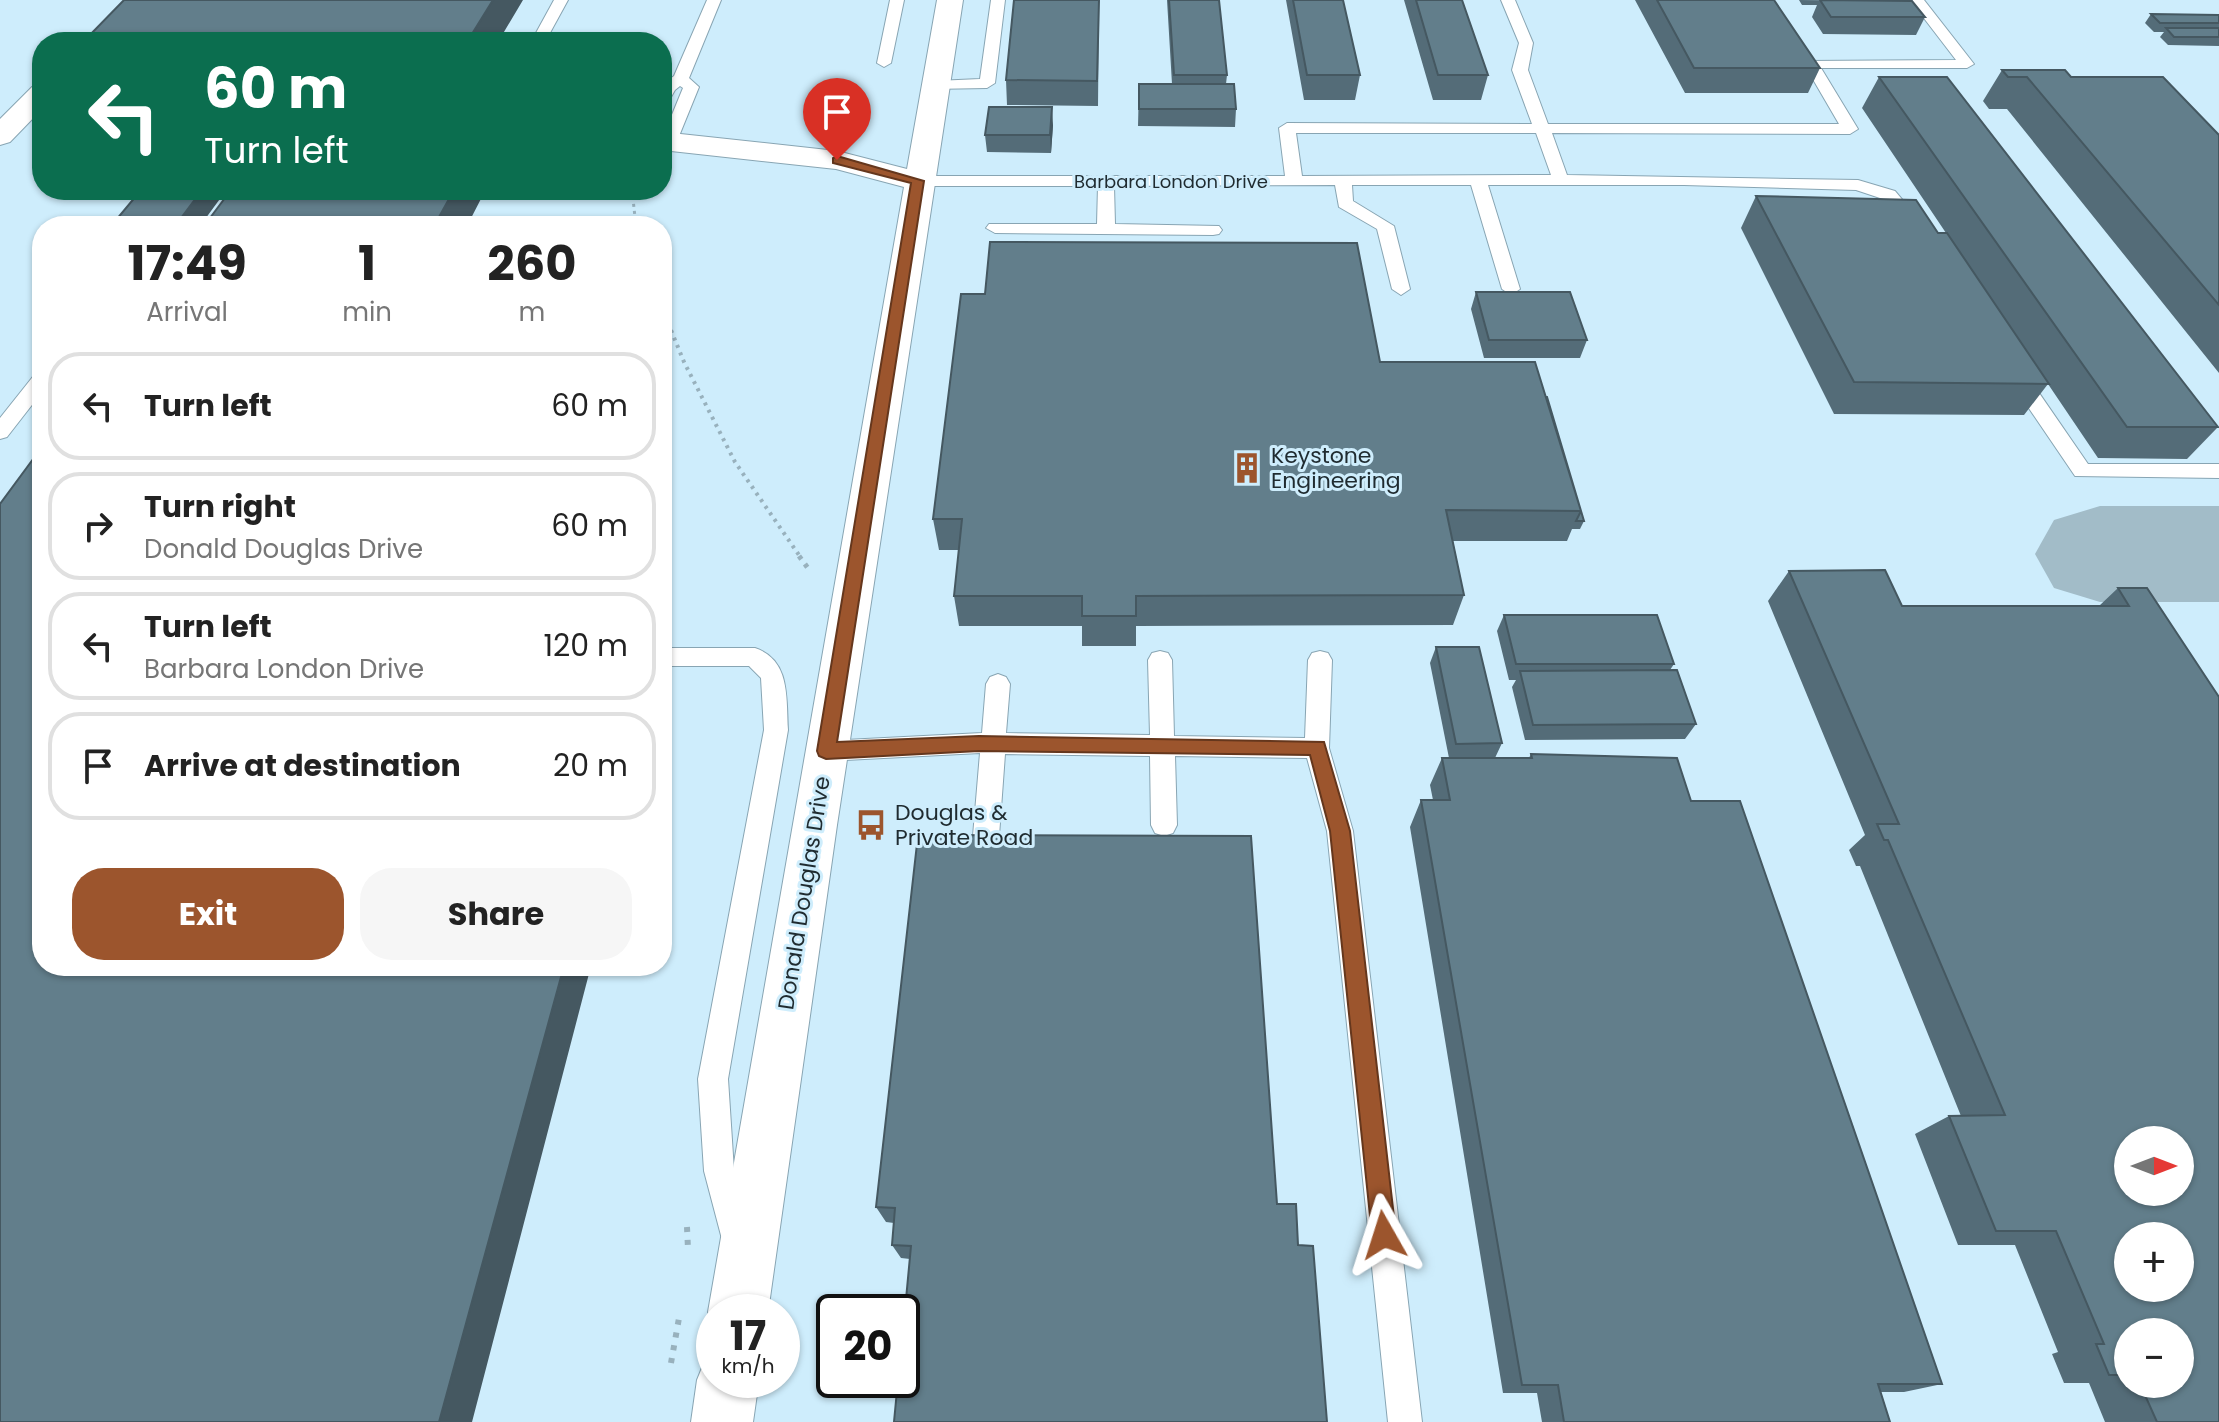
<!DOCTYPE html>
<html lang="en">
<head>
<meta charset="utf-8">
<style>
	:root { --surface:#fff; --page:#f6f6f6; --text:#222; --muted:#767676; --line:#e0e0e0; --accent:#9c552d }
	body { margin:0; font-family:Poppins,sans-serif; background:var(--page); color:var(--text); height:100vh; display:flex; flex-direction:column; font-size:30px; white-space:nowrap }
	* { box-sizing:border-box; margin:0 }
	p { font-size:26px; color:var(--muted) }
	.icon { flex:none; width:44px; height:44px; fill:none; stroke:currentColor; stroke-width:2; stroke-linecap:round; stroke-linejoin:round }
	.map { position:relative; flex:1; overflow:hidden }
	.panel { position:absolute; left:32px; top:216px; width:640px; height:760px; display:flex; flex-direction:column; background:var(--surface); border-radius:32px; box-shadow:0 2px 6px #0004 }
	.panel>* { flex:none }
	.top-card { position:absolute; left:32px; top:32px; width:640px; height:168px; border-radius:32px; box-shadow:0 2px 6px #0004; background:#0b6e4f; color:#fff; overflow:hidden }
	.needle { width:52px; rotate:90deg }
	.buttons { position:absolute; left:2114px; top:1126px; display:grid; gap:16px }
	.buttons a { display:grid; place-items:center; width:80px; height:80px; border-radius:50%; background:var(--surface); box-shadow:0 2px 6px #0004; font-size:40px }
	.speed { position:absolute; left:696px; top:1294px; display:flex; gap:16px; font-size:40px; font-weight:700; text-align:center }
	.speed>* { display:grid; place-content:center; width:104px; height:104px; border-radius:50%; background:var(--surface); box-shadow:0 2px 6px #0004; line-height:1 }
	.speed small { font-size:20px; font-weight:400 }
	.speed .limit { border:4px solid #111; border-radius:12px; background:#fff; color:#111 }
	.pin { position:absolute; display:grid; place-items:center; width:68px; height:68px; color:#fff; margin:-82px -34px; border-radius:50% 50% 50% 0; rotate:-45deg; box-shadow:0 0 8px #0007 }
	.pin .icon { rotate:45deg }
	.me { position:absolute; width:88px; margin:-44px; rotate:354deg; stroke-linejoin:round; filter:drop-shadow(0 0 6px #0008) }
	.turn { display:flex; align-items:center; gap:28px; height:168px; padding:0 40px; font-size:36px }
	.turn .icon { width:104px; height:104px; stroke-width:2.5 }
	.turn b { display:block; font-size:56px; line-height:68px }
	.eta { display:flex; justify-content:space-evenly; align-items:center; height:136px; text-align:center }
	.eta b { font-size:48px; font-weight:700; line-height:56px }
	.button { display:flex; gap:16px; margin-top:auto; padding:16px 40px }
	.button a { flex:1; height:92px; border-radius:32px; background:var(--accent); color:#fff; font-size:32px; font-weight:700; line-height:92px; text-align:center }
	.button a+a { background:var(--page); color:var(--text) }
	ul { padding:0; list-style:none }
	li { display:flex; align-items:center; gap:24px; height:108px; margin:0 16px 12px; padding:0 24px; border:4px solid var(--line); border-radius:32px }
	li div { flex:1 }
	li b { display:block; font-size:30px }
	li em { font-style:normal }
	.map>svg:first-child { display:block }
</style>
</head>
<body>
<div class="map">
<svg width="2219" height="1422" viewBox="0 0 2219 1422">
	<rect width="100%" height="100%" fill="#ceedfc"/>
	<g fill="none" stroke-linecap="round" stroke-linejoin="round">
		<path fill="#a2bcc8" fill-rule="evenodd" d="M2100,506h119v96h-119l-46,-14 -19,-34 19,-34z"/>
		<defs>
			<path id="lane" d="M554,0h14l-23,42h-14z
				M707,0h14l-32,78 10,9 -22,54 -8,5 -6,-2 -1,-5 21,-51 -3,-2 -5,4 -8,14 -5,2v-21l12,-9z
				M890,0h14l-13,63 -7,4 -7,-4z
				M991,0h14l-10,83 -8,5 -56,1v-6l5,-2 44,-2z
				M1501,0h14l18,43 -5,27 20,54h291l-35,-60 2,-3 150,-1 -46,-60h14l50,64 -7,4h-146l37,61 -8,5 -298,-1 15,42 291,5 37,11 27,32 -9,5 -6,-1 -24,-28 -27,-9 -172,-5h-196l32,104 -9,6 -9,-6 -31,-104h-119l1,16 41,25 16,63 -9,6 -9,-6 -15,-60 -38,-22 -4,-22 -221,1 1,38 104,2 3,4 -3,4 -6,1 -218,-2 -9,-5 3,-4h108l1,-38h-180l-8,-5 8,-5h367l-6,-48 8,-5 245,1 -20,-54 7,-27zM1296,133h240l15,42 -249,1z
				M2017,370l7,1 64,93h131v14l-144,-2 -68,-100z
				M42,373v19l-35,45 -7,2v-21l35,-44z
				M662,648h93c36,12 31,51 33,82l-60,349 6,92 16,61 -5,11 -11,5 -11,-5 -19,-72 -6,-92 66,-349 -3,-52 -12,-12h-87z
				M1160,651l8,2 4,7 2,76 131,2 3,-78 4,-7 8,-2 8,2 4,7 -3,88 24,83 69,591h-34l-61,-591 -20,-73 -132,-2 2,69 -4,8 -9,3 -9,-3 -4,-8 -1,-69 -145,-2 -6,82 -4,8 -9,3 -9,-3 -4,-8 7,-83 -154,8 -9,-3 -3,-7 3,-7 9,-3 156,-8 4,-49 4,-7 8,-3 8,3 4,7 -4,49 144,2 -2,-75 4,-7z"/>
			<path id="secondary" d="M937,0h26l-126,825 -69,487h-54v14l-6,-14 196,-1125 -68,-18 -174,-19v-18l175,19 70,18z
				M42,85v24l-32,33 -10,3v-26l32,-32z
				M714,1355v25h45l-6,42h-62l6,-42 9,-22z"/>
		</defs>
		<use href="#lane" stroke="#88a5b3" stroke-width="2"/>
		<use href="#secondary" stroke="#88a5b3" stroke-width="2"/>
		<path stroke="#98b1bd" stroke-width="3" stroke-dasharray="3 4" stroke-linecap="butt" d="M632,190l4,36"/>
		<path stroke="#98b1bd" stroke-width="4" stroke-dasharray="3 5" stroke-linecap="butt" d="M662,308l22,54 51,100 66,96"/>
		<path stroke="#98b1bd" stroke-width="5" stroke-dasharray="4 6" stroke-linecap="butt" d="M799,556l11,15"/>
		<path stroke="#98b1bd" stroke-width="6" stroke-dasharray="5 8" stroke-linecap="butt" d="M687,1227l1,22
			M671,1363l8,-45"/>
		<use href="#lane" fill="#fff" fill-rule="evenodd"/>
		<use href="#secondary" fill="#fff" fill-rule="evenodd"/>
	</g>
	<path fill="#546c78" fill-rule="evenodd" d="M1099,0l-1,106 -91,-1 -1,-25z
		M1167,0h52l8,75 -1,9 10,25 -1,18 -97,-1 1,-42h33z
		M1286,0h57l17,75 -5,25h-51z
		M1404,0h58l26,75 -7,25h-48z
		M1635,0h139l46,68 -12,25h-123z
		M1799,0l113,1 13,16 -9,18 -93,-1 -11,-17 5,-12h-15z
		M2151,14l68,1v31l-51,-1 -8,-8 4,-5h-10l-9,-9z
		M2002,70l69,7 148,58v238l-212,-264h-18l-6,-8z
		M1879,77l339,350 -31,32 -89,-1 -50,-74 -24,31 -190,-1 -93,-186 15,-32 182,37h8l-84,-125z
		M1053,125l-2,28 -64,-1 -2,-17z
		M1476,292l111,48 -7,18h-96l-13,-49z
		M1380,362h155l49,159 -4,8h-8l-5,12h-114l11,54 -11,30 -317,1v20h-54v-20h-123l-5,-30 5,-46h-20l-6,-31z
		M1789,571l113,35h197l19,-18h29l72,834h-114l-16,-39h-25l-12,-29 6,-2 -43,-107h-57l-43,-111 34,-18h12l-101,-250h-4l-7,-16 16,-15 -97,-234zM2128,1332l52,52h-52z
		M1504,615l170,49 -4,6 26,54 -11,15 -160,1 -13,-53 4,-7h-7l-12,-49z
		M1436,647l66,96 -7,15h34l2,-4 160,47 251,583 -38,8h-23l9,30h-348l-5,-29h-34l-93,-566 11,-27h12l-3,-15 12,-27h7l-19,-95z
		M1277,1204l21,41 -388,14 -9,-1 -9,-13 2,-22 -8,-1 -10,-15z"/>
	<path fill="#455861" d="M493,0h30l-25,42h-31z
		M1052,107l1,18 -2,28 -1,-18z
		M202,190h22l1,2 -25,34h-25z
		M454,190h30l1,1 -18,35h-33z
		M564,966h27l-119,456h-33z"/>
	<path fill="#627e8b" stroke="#455861" stroke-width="2" fill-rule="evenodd" d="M124,0h369l-26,42h-384z
		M1014,0h85l-2,81 -91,-1z
		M1169,0h50l8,75h-53z
		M1293,0h50l17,75h-53z
		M1416,0h46l26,75h-50z
		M1657,0h117l46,68h-126z
		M1820,0l92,1 13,16h-94z
		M2151,14l68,1v8h-59z
		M2166,28h53v9h-45z
		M2002,70h63l6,7h92l56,58v170l-192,-228h-19z
		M1879,77h68l271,350h-91z
		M1139,84h95l2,25h-97z
		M989,107h63l-2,28h-65z
		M141,190h61l-27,36h-64z
		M231,190h223l-20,36h-230z
		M1756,196l160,4 22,33h9l102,151 -195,-2z
		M481,222l87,3v1h-99z
		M990,242l367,1 23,119h155l46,149 -135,-1 18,85 -328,1v20h-54v-20h-128l8,-77h-29l28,-225h24z
		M1476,292h94l17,48h-98z
		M1546,397h1l37,124h-8l5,-10z
		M42,447v519h522l-125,456h-439v-918z
		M1885,570l17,36h227l-11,-18h29l72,109v725h-62l-17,-38h40v-52h-52v43h-19l-13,-31h8l-48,-113h-60l-47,-115 56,-1 -117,-275h-4l-7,-16h22l-110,-253zM2128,1140h52v52h-52zM2128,1236h52v52h-52z
		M1504,615h153l17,49h-158z
		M1436,647h43l23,96 -46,1z
		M1677,670l19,54 -163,1 -13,-54z
		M1531,754l146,4 14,43h49l202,583h-64l12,38h-326l-6,-37h-36l-101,-585h29l-8,-42h90z
		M918,835l333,1 26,368h19l2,41 15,1 14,176h-433l4,-42h4v-38l9,-96 -19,-1 3,-37 -19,-1z"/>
	<path fill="#9c552d" stroke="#65371d" stroke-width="2" d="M837,156l87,25 -87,561 142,-6 345,6 26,89 46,404 -3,9 -9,3 -8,-3 -4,-9 -42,-404 -20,-76 -331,-4 -153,8 -7,-3 -2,-5 94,-568 -78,-20v-5z"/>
	<defs>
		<symbol id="building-bare" viewBox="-9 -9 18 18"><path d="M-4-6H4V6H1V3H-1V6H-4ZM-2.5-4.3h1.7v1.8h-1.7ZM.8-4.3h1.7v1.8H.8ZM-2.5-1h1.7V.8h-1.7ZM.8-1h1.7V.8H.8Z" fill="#9c552d" stroke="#ceedfc" stroke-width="2.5" paint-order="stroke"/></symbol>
		<symbol id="bus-bare" viewBox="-9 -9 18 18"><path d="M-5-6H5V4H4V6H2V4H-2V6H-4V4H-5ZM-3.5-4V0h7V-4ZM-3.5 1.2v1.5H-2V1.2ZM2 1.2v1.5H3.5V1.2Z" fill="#9c552d" stroke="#ceedfc" stroke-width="2.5" paint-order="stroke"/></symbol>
	</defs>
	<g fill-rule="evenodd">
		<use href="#building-bare" x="1225" y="446" width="44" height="44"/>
		<use href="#bus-bare" x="849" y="803" width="44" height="44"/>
	</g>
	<g text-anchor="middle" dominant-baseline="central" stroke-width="6" stroke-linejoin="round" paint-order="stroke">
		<g font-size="18" fill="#1f2b30" stroke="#ceedfc">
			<text x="1171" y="181">Barbara London Drive</text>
		</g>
		<g font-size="22" fill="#1f2b30" stroke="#ceedfc" text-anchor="start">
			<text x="1271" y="455">Keystone<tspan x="1271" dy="25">Engineering</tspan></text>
			<text x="895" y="812">Douglas &amp;<tspan x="895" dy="25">Private Road</tspan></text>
		</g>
		<g font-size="22" fill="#1f2b30" stroke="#ceedfc">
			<text transform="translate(804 893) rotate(-81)">Donald Douglas Drive</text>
		</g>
	</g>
</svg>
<div class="buttons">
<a><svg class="needle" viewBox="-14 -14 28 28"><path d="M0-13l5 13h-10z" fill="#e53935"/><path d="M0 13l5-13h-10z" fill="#767676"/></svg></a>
<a>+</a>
<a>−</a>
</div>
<div class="speed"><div>17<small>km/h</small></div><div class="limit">20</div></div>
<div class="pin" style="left:837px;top:160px;background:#d93025"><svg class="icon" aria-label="arrive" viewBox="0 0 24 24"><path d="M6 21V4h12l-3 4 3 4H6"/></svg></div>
<svg class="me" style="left:1384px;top:1235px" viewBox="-20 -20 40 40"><path d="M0-17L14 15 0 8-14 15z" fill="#9c552d" stroke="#fff" stroke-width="4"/></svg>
<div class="top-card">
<div class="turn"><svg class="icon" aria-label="left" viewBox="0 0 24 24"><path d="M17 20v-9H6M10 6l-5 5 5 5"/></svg><div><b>60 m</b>Turn left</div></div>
</div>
<section class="panel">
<div class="eta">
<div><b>17:49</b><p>Arrival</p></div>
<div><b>1</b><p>min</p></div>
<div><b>260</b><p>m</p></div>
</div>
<ul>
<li><svg class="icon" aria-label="left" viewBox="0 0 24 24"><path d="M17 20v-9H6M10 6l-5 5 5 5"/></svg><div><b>Turn left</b></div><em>60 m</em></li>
<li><svg class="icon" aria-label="right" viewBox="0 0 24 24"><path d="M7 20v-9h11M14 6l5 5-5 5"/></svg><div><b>Turn right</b><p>Donald Douglas Drive</p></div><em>60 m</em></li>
<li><svg class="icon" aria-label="left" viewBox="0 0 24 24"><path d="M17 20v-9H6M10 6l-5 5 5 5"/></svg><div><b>Turn left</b><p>Barbara London Drive</p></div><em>120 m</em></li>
<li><svg class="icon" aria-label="arrive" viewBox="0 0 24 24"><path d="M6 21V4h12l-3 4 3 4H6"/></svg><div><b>Arrive at destination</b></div><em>20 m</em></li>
</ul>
<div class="button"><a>Exit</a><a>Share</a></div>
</section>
</div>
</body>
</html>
